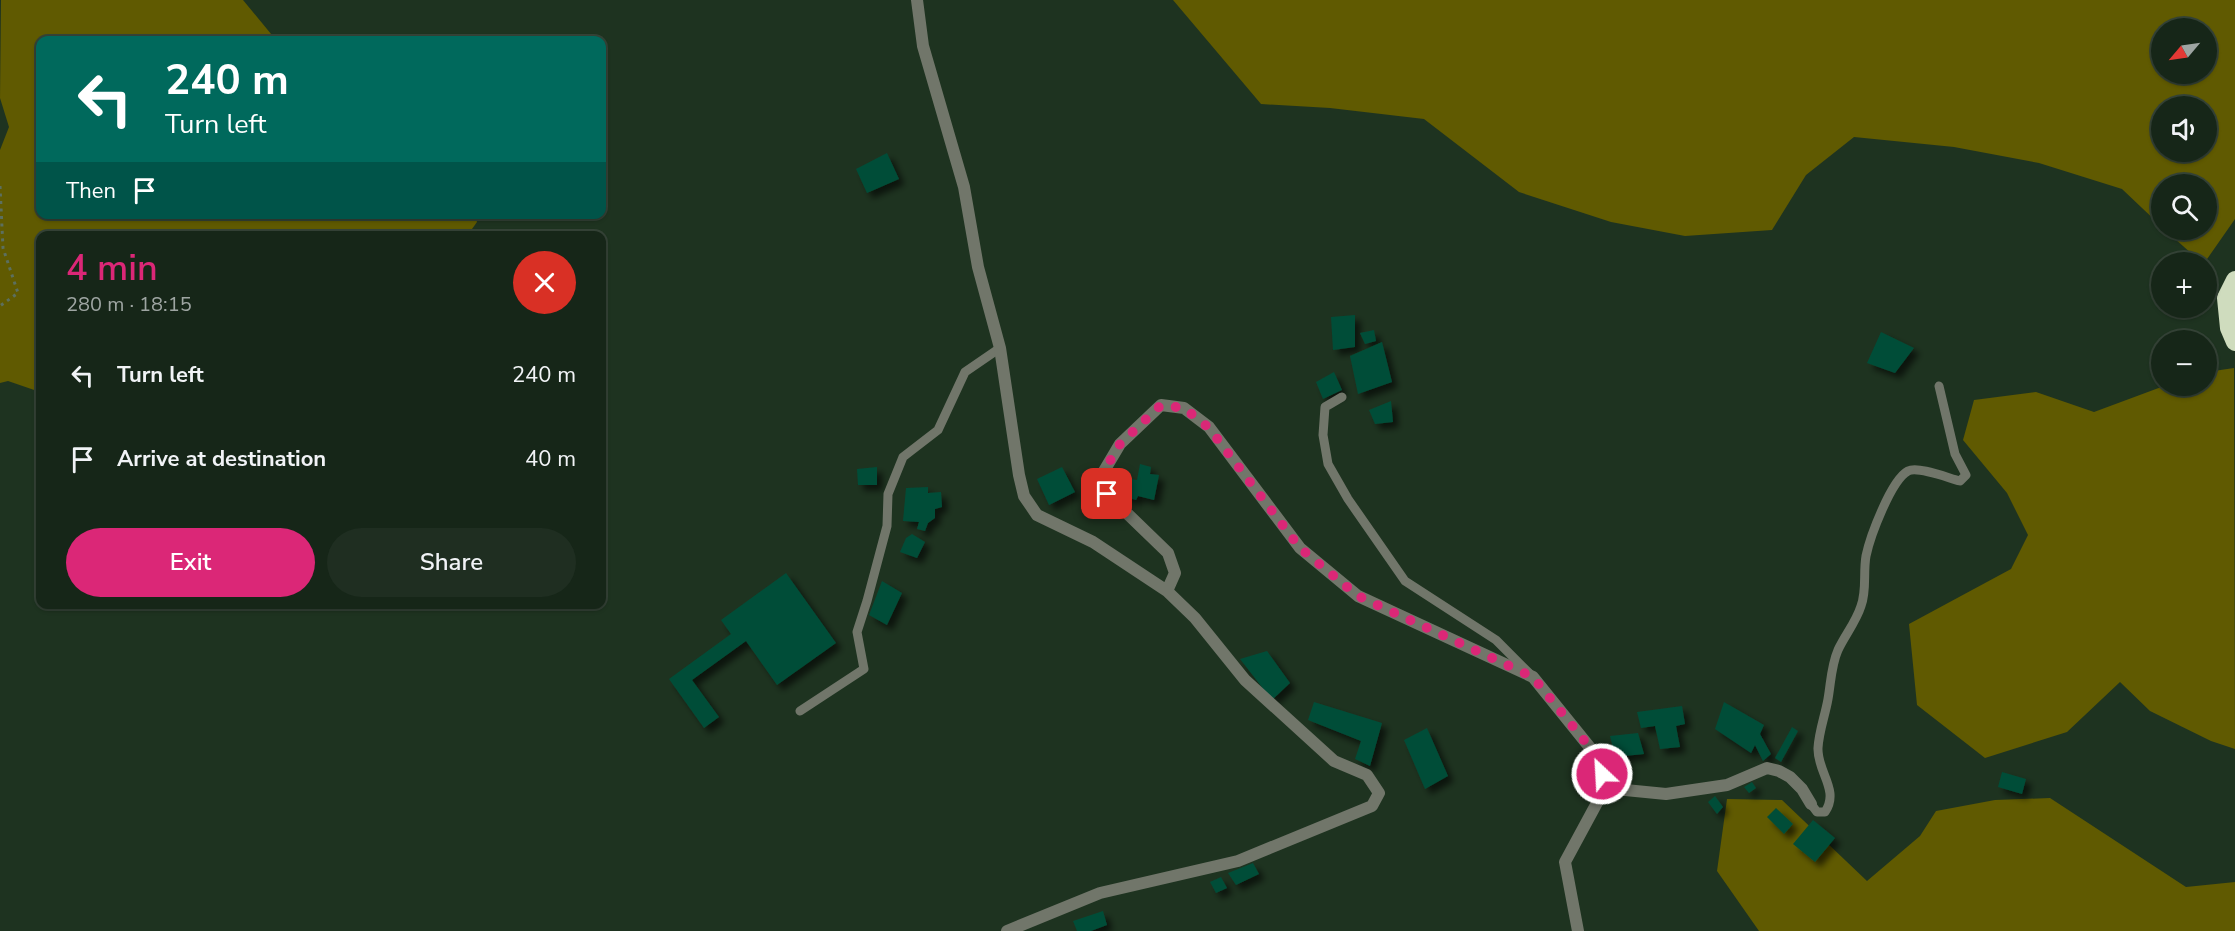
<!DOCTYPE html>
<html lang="en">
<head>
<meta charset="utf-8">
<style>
	:root { --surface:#162618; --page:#1f2e21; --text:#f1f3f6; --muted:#9ea5a2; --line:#354337; --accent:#db2777 }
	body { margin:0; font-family:"Nunito Sans",sans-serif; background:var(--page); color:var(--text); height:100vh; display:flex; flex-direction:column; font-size:22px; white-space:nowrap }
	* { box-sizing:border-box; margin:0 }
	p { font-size:20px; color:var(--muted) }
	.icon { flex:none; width:33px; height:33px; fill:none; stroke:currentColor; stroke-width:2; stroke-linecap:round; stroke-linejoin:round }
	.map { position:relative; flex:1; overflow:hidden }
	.panel { position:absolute; left:36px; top:231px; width:570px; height:378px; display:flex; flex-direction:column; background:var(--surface); border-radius:12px; box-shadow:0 2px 4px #0004,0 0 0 2px var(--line) }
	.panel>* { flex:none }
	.banner { position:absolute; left:36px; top:36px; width:570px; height:183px; border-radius:12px; box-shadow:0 2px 4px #0004,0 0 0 2px var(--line); background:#00695c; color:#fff; overflow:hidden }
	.needle { width:39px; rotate:241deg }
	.buttons { position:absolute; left:2151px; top:18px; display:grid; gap:12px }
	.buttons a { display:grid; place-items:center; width:66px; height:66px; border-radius:50%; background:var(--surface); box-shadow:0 2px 4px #0004,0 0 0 2px var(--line); font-size:30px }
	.pin { position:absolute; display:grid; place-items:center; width:51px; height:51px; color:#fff; margin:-26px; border-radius:12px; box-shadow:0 3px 9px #0006 }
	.me { position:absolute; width:66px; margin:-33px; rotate:335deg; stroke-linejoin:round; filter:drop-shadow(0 0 4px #0008) }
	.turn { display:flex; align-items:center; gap:21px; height:126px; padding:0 30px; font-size:27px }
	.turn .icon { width:78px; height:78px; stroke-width:2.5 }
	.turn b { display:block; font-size:42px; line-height:51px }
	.then { display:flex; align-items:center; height:57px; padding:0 30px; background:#0003; gap:12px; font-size:22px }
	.round { display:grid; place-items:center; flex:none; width:63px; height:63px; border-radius:32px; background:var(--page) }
	.summary { display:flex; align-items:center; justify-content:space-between; height:102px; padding:0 30px }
	h1 { font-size:36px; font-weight:600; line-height:45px; color:var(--accent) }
	.primary-button { display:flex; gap:12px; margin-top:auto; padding:12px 30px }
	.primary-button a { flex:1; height:69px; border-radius:36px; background:var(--accent); color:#fff; font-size:24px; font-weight:600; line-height:69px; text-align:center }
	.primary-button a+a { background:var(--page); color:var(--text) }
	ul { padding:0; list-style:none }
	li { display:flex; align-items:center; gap:18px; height:84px; padding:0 30px }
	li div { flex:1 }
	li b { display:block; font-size:22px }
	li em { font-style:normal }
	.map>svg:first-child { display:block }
</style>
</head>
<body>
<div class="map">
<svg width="2235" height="931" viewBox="0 0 2235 931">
	<defs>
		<filter id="shadow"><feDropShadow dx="5.5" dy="5.5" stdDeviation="3" flood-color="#0009"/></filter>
	</defs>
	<rect width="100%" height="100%" fill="#1e3320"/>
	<path fill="#605a01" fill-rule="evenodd" d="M1,0h242l33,40h-236v174h435l2,8 -10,14h-427v156l-32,-11 -8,2v-233l9,-23 -9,-29z
		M1173,0h1062v219l-30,43h-4l-36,-32h41v-46h-44l-1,42 -39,-37 -83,-26 -85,-16 -100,-10 -48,38 -34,55 -87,6 -74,-14 -92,-30 -95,-73 -94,-11 -69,-4zM2162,28h44v46h-44zM2162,106h44v46h-44z
		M2234,368l1,381 -24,-8 -61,-30 -30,-29 -53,50 -82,26 -68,-53 -8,-81 102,-55 17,-34 -21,-42 -44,-53 11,-40 62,-8 58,20 70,-26h42l1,-14z
		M2050,798l136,89 49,-5v49h-476l-42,-60 10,-72 55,1 85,81 53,-45 16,-25 59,-11z"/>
	<path fill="#004d38" filter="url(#shadow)" d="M887,153l12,26 -32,14 -11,-24z
		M1355,315v32l-22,3 -2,-33z
		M1374,330l2,11 -11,3 -5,-11z
		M1881,332l33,16 -19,25 -28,-10z
		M1382,342l10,40 -34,12 -8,-38z
		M1334,372l8,18 -19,9 -7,-17z
		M1391,401l2,21 -18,2 -6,-14z
		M1140,464l11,3 -1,7 9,1 -5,25 -16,-4 -2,4 -14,-4 -2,-19 17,3z
		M877,467v18h-19l-1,-16z
		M1062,467l13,25 -26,13 -12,-26z
		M928,487v6l13,-1 1,15 -7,2v9l-7,5 -3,8 -8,-2 2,-7 -16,-1 3,-33z
		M912,534l13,8 -8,16 -17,-6 6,-14z
		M786,573l50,70 -59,42 -31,-44 -54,39 27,37 -15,11 -35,-49 62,-45 -10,-14z
		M882,581l20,12 -15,32 -18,-10z
		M1267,651l23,32 -18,17 -32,-41z
		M1314,702l68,21 -12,43 -15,-7 6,-18 -53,-21z
		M1724,702l40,23 -4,9 11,20 -8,7 -8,-16 -4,8 -36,-24z
		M1682,706l3,18 -9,2 4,21 -20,2 -5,-23 -14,2 -4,-16z
		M1792,727l6,4 -17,31 -6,-4z
		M1427,728l21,48 -23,13 -21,-49z
		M1638,733l6,21 -29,3 -5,-21z
		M2002,772l24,7 -4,15 -24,-7z
		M1752,782l4,6 -7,5 -5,-6z
		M1715,796l8,11 -6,7 -9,-12z
		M1776,808l17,16 -9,10 -17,-17z
		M1813,820l22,18 -20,24 -22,-18z
		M1253,863l6,11 -23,11 -8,-12z
		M1221,877l6,11 -11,5 -6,-11z
		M1103,911l4,14 -16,6h-14l-4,-10z"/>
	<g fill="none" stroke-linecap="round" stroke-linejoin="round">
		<path stroke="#5c6f5e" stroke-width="3" stroke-dasharray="3 4.5" stroke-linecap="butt" d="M0,186l3,62 15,45 -18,13"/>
		<path stroke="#71766a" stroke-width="9" d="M1342,397l-17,10 -2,28 5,29 20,35 57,82 91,59 33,33
			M800,711l64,-42 -7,-37 10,-31 20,-75 1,-32 15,-37 35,-27 27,-58 35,-24
			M1811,804l6,8h8c15,-22 -8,-40 -7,-64 1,-17 7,-32 10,-49 3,-17 3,-33 10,-49 7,-15 18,-28 23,-44 6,-16 2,-33 5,-50 4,-19 25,-76 42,-85 10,-5 40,7 52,10l6,-6 -11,-21 -16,-68"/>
		<path stroke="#71766a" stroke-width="12" d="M917,0l6,46 41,141 14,80 22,81 19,127 5,21 13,19 56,27 74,49 8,-18 -7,-20 -61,-59 -3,-23 16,-27 41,-39 23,3 25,19 91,121 58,48 175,81 67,83 5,28 -40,74 13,69
			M1605,788l61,6 61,-9 40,-17 12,3 11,6 12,12 9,15
			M1007,931l93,-38 138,-32 134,-55 7,-13 -12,-18 -33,-14 -89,-81 -50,-62 -28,-27"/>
		<path stroke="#cfdcbe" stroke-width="18" d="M2235,280l-9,18 3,30 6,14"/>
	</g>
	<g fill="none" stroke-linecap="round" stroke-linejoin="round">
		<path stroke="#db2777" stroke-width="10" stroke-dasharray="0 18" d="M1107,494l-3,-23 16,-27 41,-39 23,3 25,20 91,120 58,48 175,81 67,83 2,14"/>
	</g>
</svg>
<div class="buttons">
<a><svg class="needle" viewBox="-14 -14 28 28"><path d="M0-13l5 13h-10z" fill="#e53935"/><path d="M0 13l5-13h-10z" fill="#9ea5a2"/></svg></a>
<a><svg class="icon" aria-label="sound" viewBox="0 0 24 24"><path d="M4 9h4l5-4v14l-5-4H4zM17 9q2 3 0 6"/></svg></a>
<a><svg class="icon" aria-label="search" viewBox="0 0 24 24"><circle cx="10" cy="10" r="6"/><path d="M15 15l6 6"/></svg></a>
<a>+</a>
<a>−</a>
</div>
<div class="pin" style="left:1107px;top:494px;background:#d93025"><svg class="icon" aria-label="arrive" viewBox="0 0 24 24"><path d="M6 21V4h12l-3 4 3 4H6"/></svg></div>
<svg class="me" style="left:1602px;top:774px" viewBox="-20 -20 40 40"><circle r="17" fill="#db2777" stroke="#fff" stroke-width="3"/><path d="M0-11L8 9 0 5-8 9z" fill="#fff"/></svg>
<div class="banner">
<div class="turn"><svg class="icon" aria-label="left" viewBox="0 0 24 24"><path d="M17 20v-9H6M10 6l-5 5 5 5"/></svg><div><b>240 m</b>Turn left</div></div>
<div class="then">Then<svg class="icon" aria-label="arrive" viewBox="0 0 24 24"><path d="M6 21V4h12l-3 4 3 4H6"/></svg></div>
</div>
<section class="panel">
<div class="summary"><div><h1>4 min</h1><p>280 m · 18:15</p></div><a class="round" style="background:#d93025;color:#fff"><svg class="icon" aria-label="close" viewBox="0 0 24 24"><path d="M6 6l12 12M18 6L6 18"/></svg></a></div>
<ul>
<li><svg class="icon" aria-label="left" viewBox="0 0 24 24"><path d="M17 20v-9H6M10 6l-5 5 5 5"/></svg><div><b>Turn left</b></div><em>240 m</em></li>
<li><svg class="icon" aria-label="arrive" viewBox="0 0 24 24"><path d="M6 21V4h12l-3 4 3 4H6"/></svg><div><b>Arrive at destination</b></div><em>40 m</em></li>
</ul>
<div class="primary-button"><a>Exit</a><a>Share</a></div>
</section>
</div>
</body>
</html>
